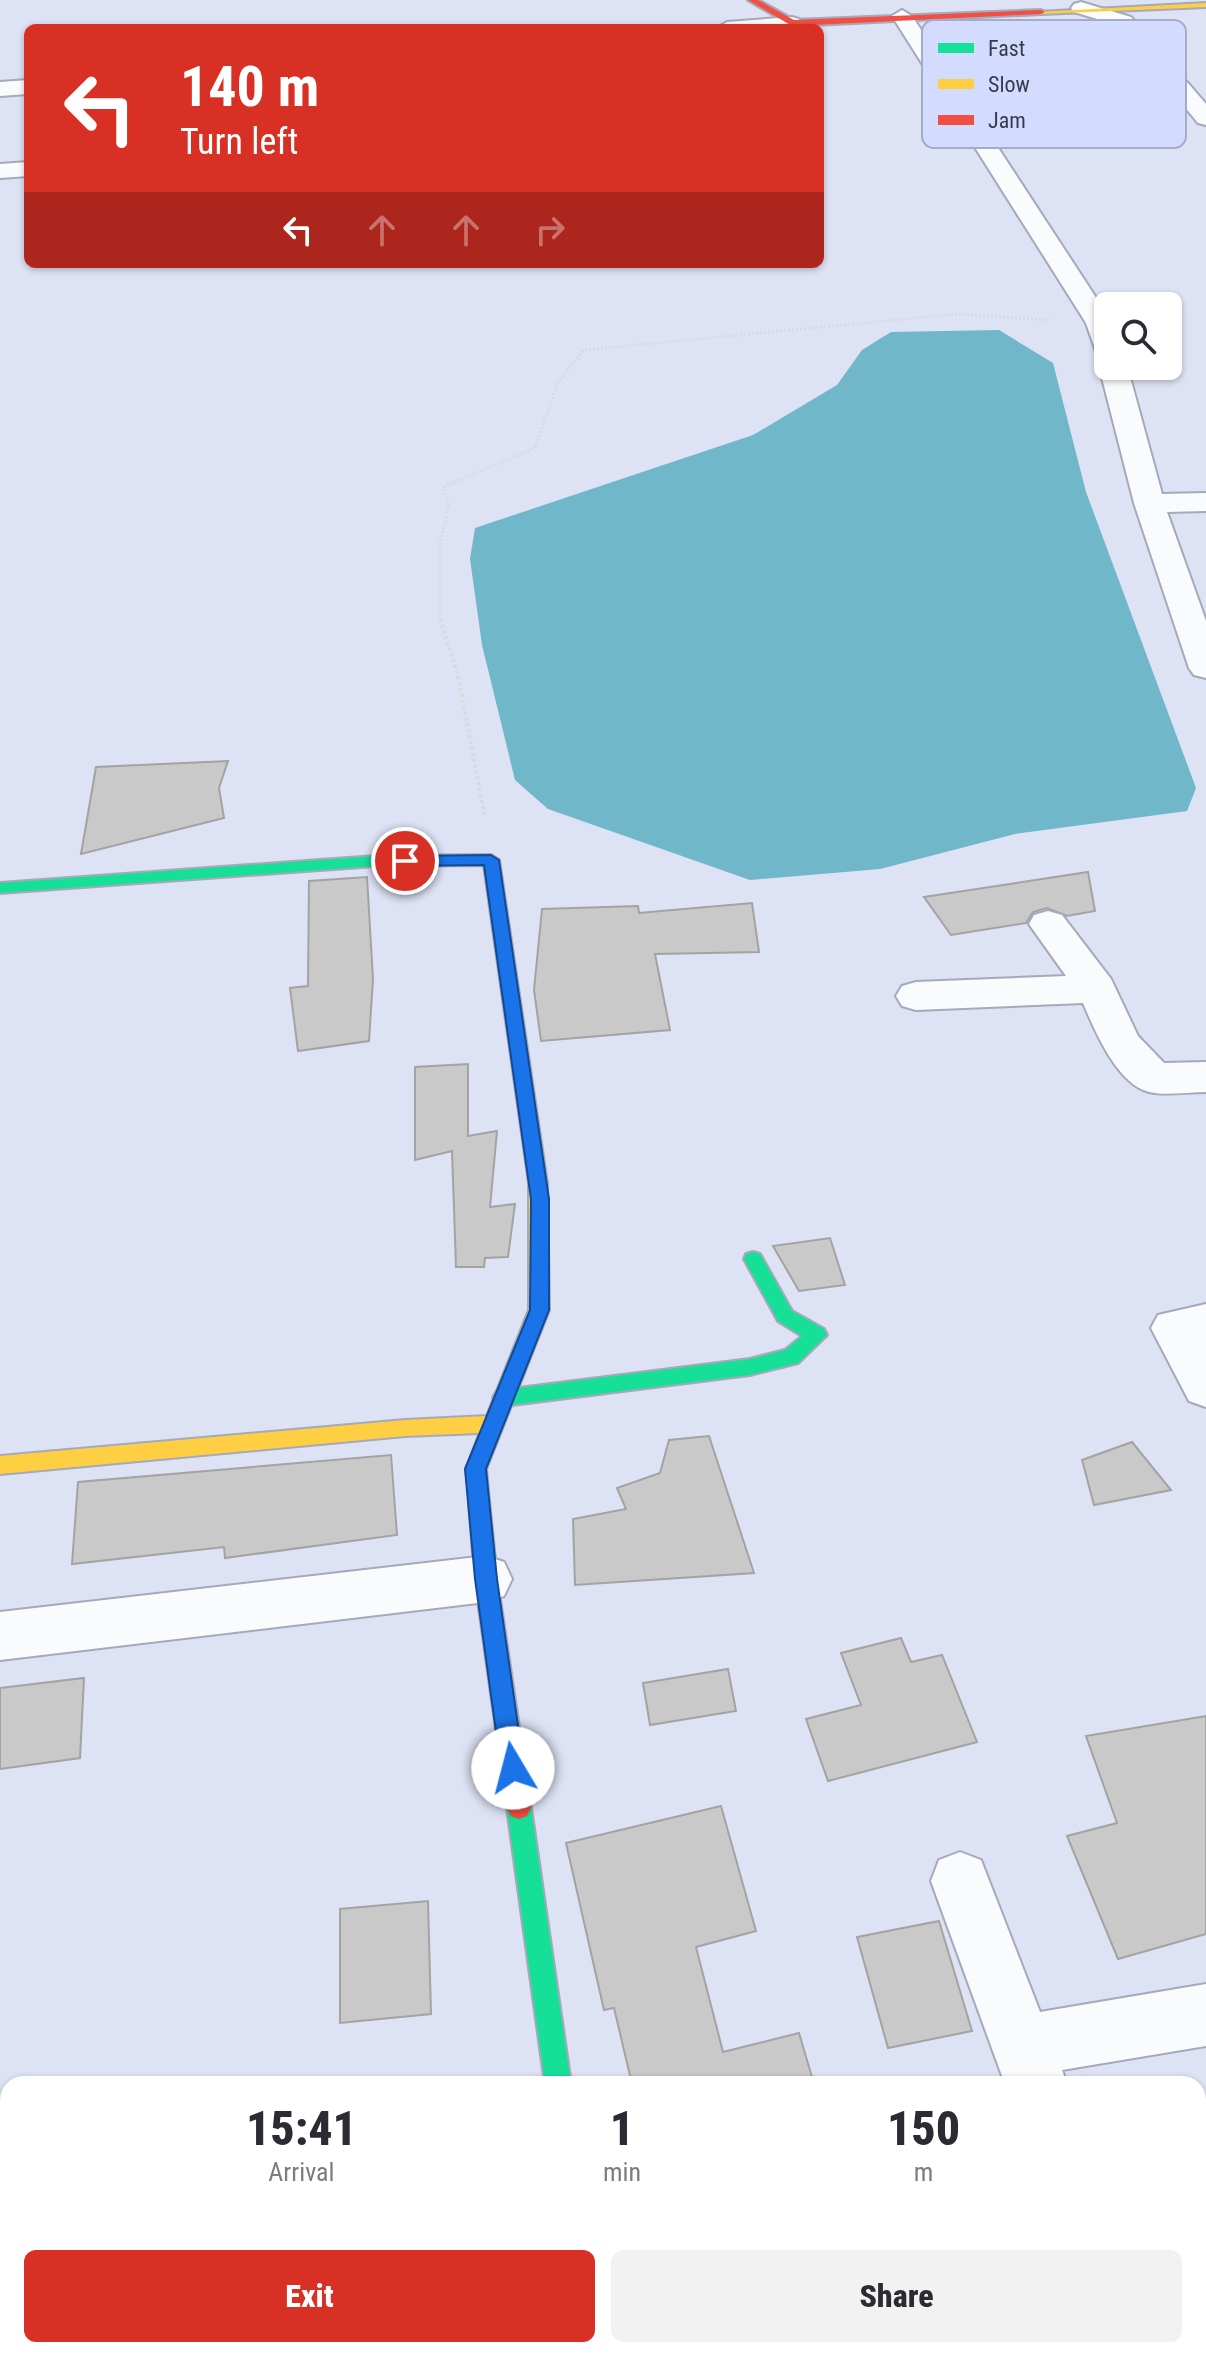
<!DOCTYPE html>
<html lang="en">
<head>
<meta charset="utf-8">
<style>
	:root { --surface:#fff; --page:#f2f2f3; --text:#2b2b33; --muted:#7c7c81; --accent:#d93025 }
	body { margin:0; font-family:"Roboto Condensed",sans-serif; background:var(--page); color:var(--text); height:100vh; display:flex; flex-direction:column; font-size:30px; white-space:nowrap }
	* { box-sizing:border-box; margin:0 }
	p { font-size:26px; color:var(--muted) }
	.icon { flex:none; width:44px; height:44px; fill:none; stroke:currentColor; stroke-width:2; stroke-linecap:round; stroke-linejoin:round }
	.map { position:relative; flex:1; overflow:hidden }
	.side { position:absolute; left:0px; top:2076px; width:1206px; height:282px; display:flex; flex-direction:column; background:var(--surface); border-radius:24px 24px 0 0; box-shadow:0 2px 6px #0004 }
	.side>* { flex:none }
	.hud { position:absolute; left:24px; top:24px; width:800px; height:244px; border-radius:12px; box-shadow:0 2px 6px #0004; background:#d93025; color:#fff; overflow:hidden }
	.fabs { position:absolute; left:1094px; top:292px; display:grid; gap:16px }
	.fabs a { display:grid; place-items:center; width:88px; height:88px; border-radius:12px; background:var(--surface); box-shadow:0 2px 6px #0004; font-size:40px }
	.pin { position:absolute; display:grid; place-items:center; width:68px; height:68px; color:#fff; margin:-34px; border:4px solid #fff; border-radius:50%; box-shadow:0 2px 8px #0007 }
	.me { position:absolute; width:88px; margin:-44px; rotate:352deg; stroke-linejoin:round; filter:drop-shadow(0 0 6px #0008) }
	.turn { display:flex; align-items:center; gap:28px; height:168px; padding:0 24px; font-size:36px }
	.turn .icon { width:104px; height:104px; stroke-width:2.5 }
	.turn b { display:block; font-size:56px; line-height:68px }
	.lanes { display:flex; align-items:center; height:76px; padding:0 24px; background:#0003; justify-content:center; gap:40px; direction:ltr }
	.lanes .off { opacity:.35 }
	.eta { display:flex; justify-content:space-evenly; align-items:center; height:136px; text-align:center }
	.eta b { font-size:48px; font-weight:800; line-height:56px }
	.cta { display:flex; gap:16px; margin-top:auto; padding:16px 24px }
	.cta a { flex:1; height:92px; border-radius:12px; background:var(--accent); color:#fff; font-size:32px; font-weight:800; line-height:92px; text-align:center }
	.cta a+a { background:var(--page); color:var(--text) }
	.map>svg:first-child { display:block }
</style>
</head>
<body>
<div class="map">
<svg width="1206" height="2357" viewBox="0 0 1206 2357">
	<rect width="100%" height="100%" fill="#dde2f4"/>
	<path fill="#71b7ca" d="M999,330l54,33 33,129 110,296 -9,23 -172,23 -135,35 -130,11 -202,-71 -33,-29 -33,-135 -12,-86 5,-31 278,-93 84,-50 25,-35 29,-18z"/>
	<path fill="#cac9c9" stroke="#a3a3a3" stroke-width="2" d="M228,761l-9,27 5,30 -143,36 15,-87z
		M1088,872l7,39 -28,5 -20,-8 -14,4 -7,11 -75,12 -27,-38z
		M367,877l6,102 -4,62 -71,10 -8,-63 18,-2 1,-105z
		M752,903l7,49 -104,2 15,76 -129,11 -7,-51 8,-81 96,-3 1,7z
		M468,1064v72l29,-5 -7,76 25,-3 -7,53 -23,1 -1,9h-28l-4,-116 -37,9v-93z
		M830,1238l15,47 -46,6 -26,-45z
		M709,1436l45,137 -179,12 -2,-66 53,-10 -9,-21 43,-15 9,-33z
		M1132,1442l39,48 -77,15 -12,-45z
		M391,1455l6,80 -172,23 -1,-11 -152,17 6,-82z
		M901,1638l10,24 31,-7 35,87 -149,39 -22,-62 55,-14 -20,-52z
		M728,1669l8,42 -86,14 -7,-42z
		M84,1678l-4,80 -80,11v-81z
		M1206,1716v218l-88,25 -51,-123 50,-13 -31,-87z
		M721,1806l35,125 -60,16 27,105 76,-19 15,51h-182l-18,-76 -10,2 -38,-167z
		M428,1901l3,113 -91,9v-114z
		M939,1921l33,110 -84,17 -31,-111z"/>
	<g fill="none" stroke-linecap="round" stroke-linejoin="round">
		<defs>
			<path id="street" d="M1081,2l50,15 75,87v21l-8,-2 -81,-98 -43,-13 -3,-4 3,-4z
				M902,10l10,6 196,300v50h19l35,128 44,-1v18l-39,1 39,109v57l-12,-3 -5,-7 -55,-165 -35,-137 9,-7 -10,-2 -12,-34 -194,-307z
				M792,17l7,2 3,4 -3,4 -82,1 10,-6z
				M28,80v14l-28,2v-14z
				M28,162v14l-28,2v-14z
				M1048,911l14,4 49,64 27,57 26,27 42,-1v30c-18,0 -40,4 -57,0 -32,-8 -54,-61 -66,-89l-167,7 -14,-4 -6,-10 6,-10 14,-4 150,-6 -37,-52 5,-9z
				M1206,1304v103l-17,-6 -38,-73 7,-13z
				M486,1556l18,6 8,17 -8,17 -18,6 -486,58v-48z
				M960,1852l21,8 59,152 166,-28v62l-144,24 5,14h-62l-74,-203 8,-21z
				M564,2350h137l-3,7h-133z"/>
			<path id="fast" d="M491,855l8,5 48,323 -3,5h-12l-3,-5 -45,-318 -108,1 -376,27v-10l376,-27z
				M753,1252l7,2 32,57 32,18 3,6 -29,28 -48,12 -247,31 -7,-2 -3,-6 3,-6 7,-2 247,-31 35,-9 17,-14 -24,-15 -34,-62 2,-5z
				M519,1797l8,3 4,8 40,276h-26l-38,-276 4,-8z"/>
			<path id="slow" d="M1206,3v4l-165,7 -4,-2z
				M538,1176l6,2 3,5 2,127 -63,159 3,32 -3,6 -7,3 -7,-3 -6,-38 14,-36 -75,3 -405,38v-18l405,-36 82,-4 42,-106v-127l3,-5z"/>
			<path id="jam" d="M748,0h10l36,20 247,-10 4,2 -4,2 -249,12z
				M479,1492l7,3 3,6 8,78 34,229 -4,8 -8,3 -8,-3 -4,-8 -32,-229 -6,-78 3,-6z"/>
		</defs>
		<use href="#street" stroke="#a5a9b9" stroke-width="4"/>
		<use href="#fast" stroke="#a5a9b9" stroke-width="4"/>
		<use href="#slow" stroke="#a5a9b9" stroke-width="4"/>
		<use href="#jam" stroke="#a5a9b9" stroke-width="4"/>
		<path stroke="#d8dadf" stroke-width="3" stroke-dasharray="2 2" stroke-linecap="butt" d="M440,621v-77l9,-38 -6,-19 92,-39 23,-66 26,-32 373,-36 93,6"/>
		<path stroke="#d8dadf" stroke-width="4" stroke-dasharray="3 3" stroke-linecap="butt" d="M440,619l18,57 27,142"/>
		<use href="#street" fill="#fafbfd" fill-rule="evenodd"/>
		<use href="#fast" fill="#16e098" fill-rule="evenodd"/>
		<use href="#slow" fill="#ffcf43" fill-rule="evenodd"/>
		<use href="#jam" fill="#f24e42" fill-rule="evenodd"/>
	</g>
	<path fill="#1a73e8" stroke="#114b97" stroke-width="2" d="M491,855l8,5 50,339v111l-63,159 11,110 27,189 -3,8 -8,4 -8,-4 -4,-8 -26,-189 -10,-110 65,-159 1,-111 -47,-334 -79,1 -8,-5 8,-5z"/>
	<rect x="922" y="20" width="264" height="128" rx="12" fill="#d3dcfe" stroke="#a4acc9" stroke-width="2"/>
	<rect x="938" y="43" width="36" height="10" fill="#16e098"/>
	<rect x="938" y="79" width="36" height="10" fill="#ffcf43"/>
	<rect x="938" y="115" width="36" height="10" fill="#f24e42"/>
	<g font-size="22" fill="#373c4c">
		<text x="988" y="56">Fast</text>
		<text x="988" y="92">Slow</text>
		<text x="988" y="128">Jam</text>
	</g>
</svg>
<div class="fabs">
<a><svg class="icon" aria-label="search" viewBox="0 0 24 24"><circle cx="10" cy="10" r="6"/><path d="M15 15l6 6"/></svg></a>
</div>
<div class="pin" style="left:405px;top:861px;background:#d93025"><svg class="icon" aria-label="arrive" viewBox="0 0 24 24"><path d="M6 21V4h12l-3 4 3 4H6"/></svg></div>
<svg class="me" style="left:513px;top:1768px" viewBox="-20 -20 40 40"><circle r="19" fill="#fff"/><path d="M0-13L10 11 0 6-10 11z" fill="#1a73e8"/></svg>
<div class="hud">
<div class="turn"><svg class="icon" aria-label="left" viewBox="0 0 24 24"><path d="M17 20v-9H6M10 6l-5 5 5 5"/></svg><div><b>140 m</b>Turn left</div></div>
<div class="lanes"><svg class="icon" aria-label="left" viewBox="0 0 24 24"><path d="M17 20v-9H6M10 6l-5 5 5 5"/></svg><svg class="icon off" aria-label="ahead" viewBox="0 0 24 24"><path d="M12 20V5M6 11l6-6 6 6"/></svg><svg class="icon off" aria-label="ahead" viewBox="0 0 24 24"><path d="M12 20V5M6 11l6-6 6 6"/></svg><svg class="icon off" aria-label="right" viewBox="0 0 24 24"><path d="M7 20v-9h11M14 6l5 5-5 5"/></svg></div>
</div>
<section class="side">
<div class="eta">
<div><b>15:41</b><p>Arrival</p></div>
<div><b>1</b><p>min</p></div>
<div><b>150</b><p>m</p></div>
</div>
<div class="cta"><a>Exit</a><a>Share</a></div>
</section>
</div>
</body>
</html>
